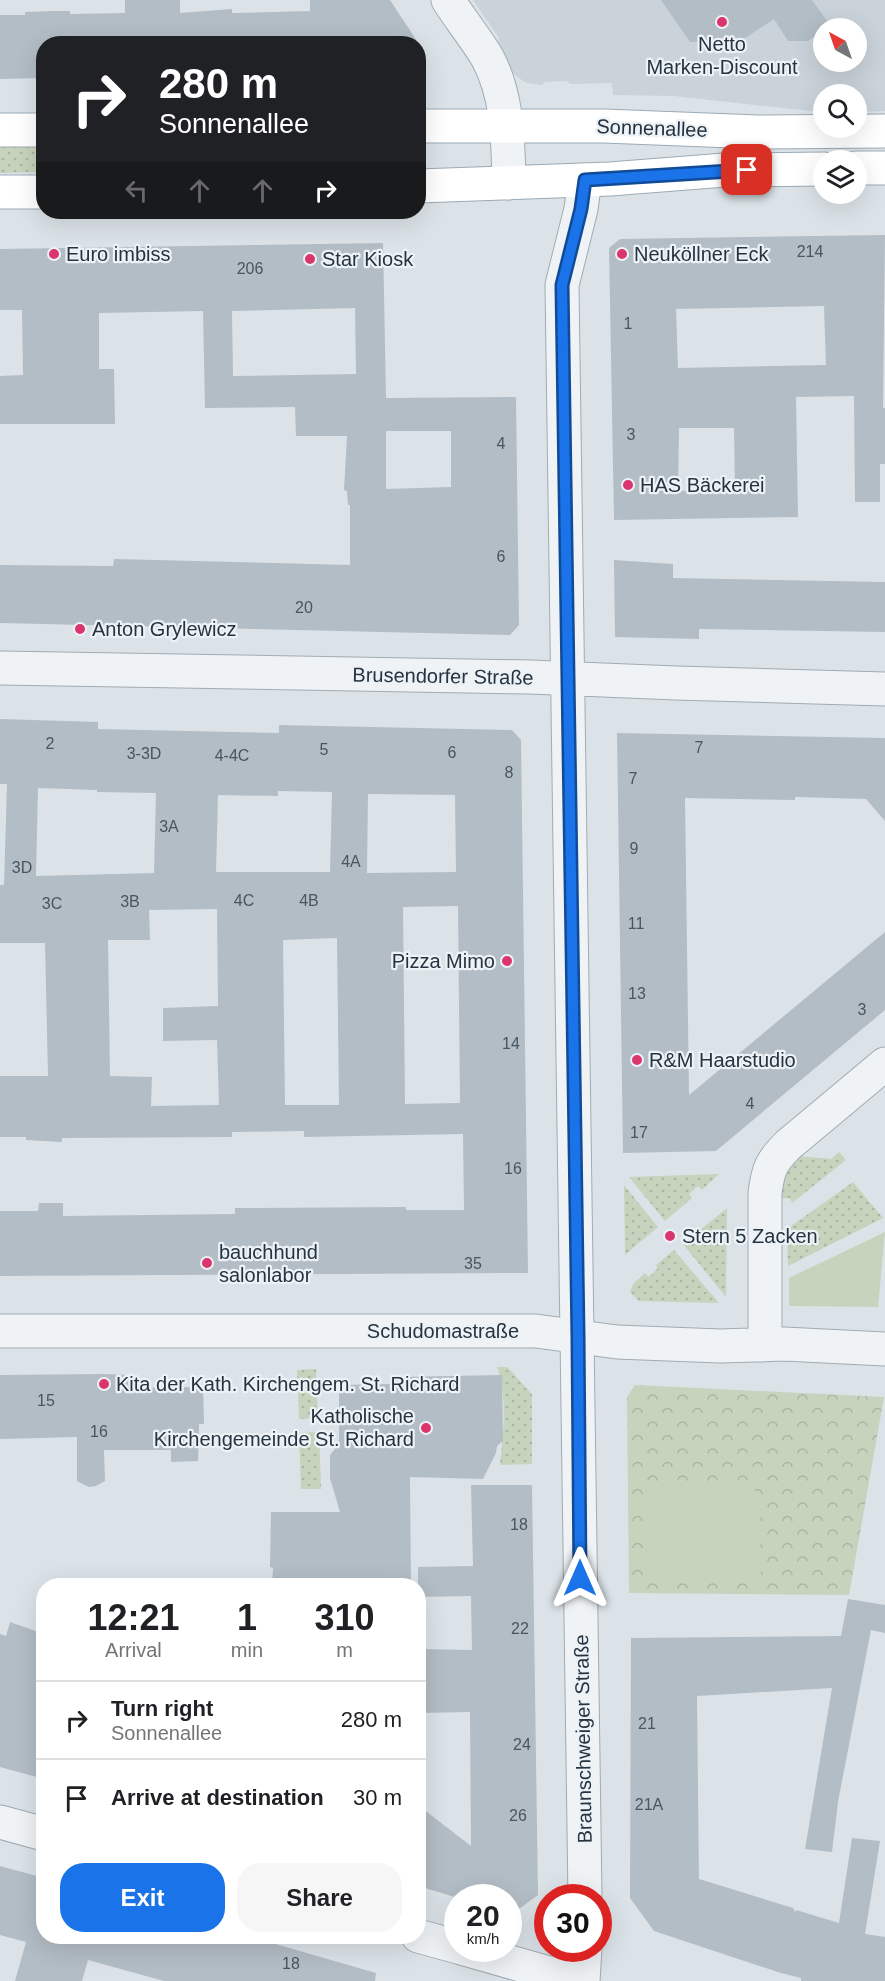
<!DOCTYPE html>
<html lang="en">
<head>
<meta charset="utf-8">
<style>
	:root { --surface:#fff; --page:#f6f6f6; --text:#202124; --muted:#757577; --line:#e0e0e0; --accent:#1a73e8 }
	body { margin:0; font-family:Helvetica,sans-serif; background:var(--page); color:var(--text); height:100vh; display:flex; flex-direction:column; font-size:22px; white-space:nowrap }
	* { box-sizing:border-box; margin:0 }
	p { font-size:20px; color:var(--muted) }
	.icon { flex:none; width:33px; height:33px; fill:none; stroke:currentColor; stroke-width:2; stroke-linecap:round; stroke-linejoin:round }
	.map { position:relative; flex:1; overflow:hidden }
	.sheet { position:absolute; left:36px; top:1578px; width:390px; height:366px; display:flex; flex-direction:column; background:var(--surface); border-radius:24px; box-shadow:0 6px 24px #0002 }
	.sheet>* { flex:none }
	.guide { position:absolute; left:36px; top:36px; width:390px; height:183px; border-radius:24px; box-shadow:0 6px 24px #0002; background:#202124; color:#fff; overflow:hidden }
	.needle { width:39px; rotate:320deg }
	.tools { position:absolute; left:813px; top:18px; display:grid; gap:12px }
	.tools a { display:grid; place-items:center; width:54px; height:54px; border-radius:50%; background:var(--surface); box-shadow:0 6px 24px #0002; font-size:30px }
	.speed { position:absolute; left:444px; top:1884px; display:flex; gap:12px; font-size:30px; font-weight:700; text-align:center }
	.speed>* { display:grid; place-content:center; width:78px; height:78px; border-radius:50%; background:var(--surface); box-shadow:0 6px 24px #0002; line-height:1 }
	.speed small { font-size:15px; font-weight:400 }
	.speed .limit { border:9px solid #d22; background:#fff; color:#111 }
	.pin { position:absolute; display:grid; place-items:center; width:51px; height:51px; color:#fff; margin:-26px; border-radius:12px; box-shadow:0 3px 9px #0006 }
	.me { position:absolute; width:66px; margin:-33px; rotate:0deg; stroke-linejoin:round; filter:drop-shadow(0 0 4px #0008) }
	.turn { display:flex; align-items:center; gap:21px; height:126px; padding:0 24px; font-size:27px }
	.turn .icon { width:78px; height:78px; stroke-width:2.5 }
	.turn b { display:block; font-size:42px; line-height:51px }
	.lanes { display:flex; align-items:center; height:57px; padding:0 24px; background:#0003; justify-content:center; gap:30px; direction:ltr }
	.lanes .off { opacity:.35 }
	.eta { display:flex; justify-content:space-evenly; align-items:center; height:102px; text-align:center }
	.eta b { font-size:36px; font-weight:800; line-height:42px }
	.primary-button { display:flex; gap:12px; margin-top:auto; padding:12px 24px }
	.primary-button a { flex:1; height:69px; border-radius:24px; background:var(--accent); color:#fff; font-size:24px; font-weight:800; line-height:69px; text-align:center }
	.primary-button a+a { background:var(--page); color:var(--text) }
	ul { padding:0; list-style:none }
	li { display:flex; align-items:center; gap:18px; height:78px; padding:0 24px; border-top:2px solid var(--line) }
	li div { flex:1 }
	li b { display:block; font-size:22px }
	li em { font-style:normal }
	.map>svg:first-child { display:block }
</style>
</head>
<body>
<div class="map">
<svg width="885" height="1981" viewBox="0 0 885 1981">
	<defs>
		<pattern id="grass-dots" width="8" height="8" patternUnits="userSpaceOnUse" patternTransform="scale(1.5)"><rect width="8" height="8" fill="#c6d3bd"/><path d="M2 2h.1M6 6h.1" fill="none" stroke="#aab6a4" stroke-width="1.8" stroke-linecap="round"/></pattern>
		<pattern id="park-crowns" width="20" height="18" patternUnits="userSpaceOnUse" patternTransform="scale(1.5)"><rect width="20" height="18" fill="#c6d3bd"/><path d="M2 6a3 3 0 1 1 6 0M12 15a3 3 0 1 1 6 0" fill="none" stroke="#aab6a4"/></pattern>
	</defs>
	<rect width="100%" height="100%" fill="#dce3e8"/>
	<path fill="#cad3da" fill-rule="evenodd" d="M473,0h412v111l-28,1 -1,-18h-32l-1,17h-13l-136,-15 -61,-1 -1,-12 -42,1 -3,-3 -22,1 -3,3 -16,-2 -11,-8 -18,-25 2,-12zM824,28h32v34h-32z"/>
	<path fill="url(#grass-dots)" d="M0,147h42l1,25 -43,1z
		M839,1152l7,8 -54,43 -2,-5 -12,1 2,-19 18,-24 33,3z
		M719,1174l-17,16 -4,-4 -9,8 3,4 -27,23 -36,-44z
		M853,1182l30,36 -95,48 -1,-37z
		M624,1185l34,42 -33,28z
		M727,1208l-1,89 -43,-53z
		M674,1250l45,53 -80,-2 -9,-9 3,-8 12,-11 4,4 9,-9 -2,-3z
		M497,1367h10l25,27v70l-32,1c3,-29 8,-71 -3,-98z
		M316,1369l2,49 -19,1 -2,-49z
		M319,1432l2,57h-20l-2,-56z"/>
	<path fill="url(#park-crowns)" d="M635,1385l249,12 -35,198 -220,-2 -2,-196z"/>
	<path fill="#c6d3bd" d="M885,1232l-7,75 -89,-1v-28z
		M749,1485l11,11 1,82 -114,2 -1,-94z"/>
	<path fill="#b3bdc5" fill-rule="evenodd" d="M125,0h55v13l52,-4v4l78,-2v-11h80l29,44h-375v34l-44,1v-64h25v-3l29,-1h16v3l55,-1z
		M661,0h151l18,25 -22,16h-20l-14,-22 -35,23h-49z
		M885,235l-2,173h2v56h-5v38h-25l-1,-106 -58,1 2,120 -184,3 -5,-272 11,-9zM824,306l2,59 -148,3 -2,-59zM679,428h55l1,61 -57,2z
		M383,243l3,155 130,-1 3,228 -9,10 -510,-12v-58l113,1 1,-7 236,6v-60h-2l-1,-14 -3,-1 3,-54h-51l-1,-29 -90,1 -2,-97 -104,2v56h15l1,55h-115v-48l23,-1 -1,-65h-22v-61zM355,308l1,66 -123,2 -1,-65zM386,431h65v56l-65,2z
		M614,560l59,4v14l212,4v50l-186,-3v10l-84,-2z
		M0,719l98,3v7l181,4v-8l233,5 9,10 7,533 -528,3v-65h38l1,-8h24v13l172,-2v-6l171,-1v3h58l-1,-76 -159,3v-6l-72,1v5l-170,1v4l-36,-2v-3h-26v-61h48l-3,-133h-45v-58h4l3,-101h-7zM38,788l59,2v2l59,1 -2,80 -118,3zM278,791l54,1 -2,80h-114l2,-77 60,1zM368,794l87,1 1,77 -89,1zM458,906l2,197 -55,1 -2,-197zM217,909l1,97 -55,2v33l54,-1 2,65 -68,1 1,-29 -42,-1 -2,-136h42l-1,-30zM337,938l2,167h-54l-2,-165z
		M617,733l268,5v83l-19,-22 -71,-2v3l-110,-2 4,297 196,-163v78l-169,141 -93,2z
		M103,1374l25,1 1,13 74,-1 1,37h-5l-1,37 -27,1v-12h-67l1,31 -9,5 -7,1 -12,-6v-44l-77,2v-64z
		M502,1375l1,66 -6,5 -1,7 -13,26 -73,-2 1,109h-139l1,-18 -3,-1 1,-55h69l-10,-34v-23l9,-11v-59l51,-1 8,-7z
		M471,1485h61l6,410 -30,22v-19h-50l-40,-12v-81l53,41 -1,-134 -52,1v-64l54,1 -1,-54 -53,1v-30l55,-1z
		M848,1599l37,6v28l-14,-3 -33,172 -6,50 -27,-3 27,-161 -135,8 2,183 94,29 3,5v-3l43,13 13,-85 28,3 -15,93 20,3v44h-84v-3l-20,-5 -127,-42 -24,-33 1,-260 210,-2z
		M10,1622l34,12v145l-44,-12v-133l6,2z
		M0,1866l44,12v58h204l128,37 -1,8h-211l-76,-21 -6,21h-67l11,-39 -26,-7z"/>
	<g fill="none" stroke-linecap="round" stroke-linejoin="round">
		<defs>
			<path id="minor" d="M448,0c12,19 27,37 39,57 21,38 21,84 22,126
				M585,180l-4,29 -19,76 23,1613
				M0,668l530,9 146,6 209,6
				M0,1331h536l81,11 103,4 64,-2 101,5
				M765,1345v-152c3,-24 6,-31 23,-48l97,-81
				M0,1822l44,12
				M418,1936l40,11
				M461,1948l116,33
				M583,1981l2,-33"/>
			<path id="major" d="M418,126h186l154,6 127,-1
				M0,130h44
				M856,168h29
				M418,186l192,-7 115,-9 99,-1
				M0,192h44"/>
		</defs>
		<use href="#minor" stroke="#a1abb2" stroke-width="35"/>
		<use href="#major" stroke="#9baab5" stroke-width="35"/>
		<use href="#minor" stroke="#eff3f6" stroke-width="33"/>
		<use href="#major" stroke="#fff" stroke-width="33"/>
	</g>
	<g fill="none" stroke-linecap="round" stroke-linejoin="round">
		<defs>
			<path id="route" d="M580,1578l-2,-241 -16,-1052 19,-76 4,-29 162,-10"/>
		</defs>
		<use href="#route" stroke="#114b97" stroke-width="15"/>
		<use href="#route" stroke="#1a73e8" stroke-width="10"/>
	</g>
	<g fill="#da356c" stroke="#ecf2f6" stroke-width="2">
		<circle cx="722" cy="22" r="6"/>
		<circle cx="54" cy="254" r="6"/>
		<circle cx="622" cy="254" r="6"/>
		<circle cx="310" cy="259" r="6"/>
		<circle cx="628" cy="485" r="6"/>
		<circle cx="80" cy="629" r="6"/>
		<circle cx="507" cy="961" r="6"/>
		<circle cx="637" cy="1060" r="6"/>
		<circle cx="670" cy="1236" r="6"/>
		<circle cx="207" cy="1263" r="6"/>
		<circle cx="104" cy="1384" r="6"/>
		<circle cx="426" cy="1428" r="6"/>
	</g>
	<g text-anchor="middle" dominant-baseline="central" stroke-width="4.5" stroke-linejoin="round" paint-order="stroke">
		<g font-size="16" fill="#485661">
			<text x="810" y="251">214</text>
			<text x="250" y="268">206</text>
			<text x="628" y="323">1</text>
			<text x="631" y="434">3</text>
			<text x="501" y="443">4</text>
			<text x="501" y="556">6</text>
			<text x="304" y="607">20</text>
			<text x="50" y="743">2</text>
			<text x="699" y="747">7</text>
			<text x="324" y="749">5</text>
			<text x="452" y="752">6</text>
			<text x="144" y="753">3-3D</text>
			<text x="232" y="755">4-4C</text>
			<text x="509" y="772">8</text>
			<text x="633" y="778">7</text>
			<text x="169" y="826">3A</text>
			<text x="634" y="848">9</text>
			<text x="351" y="861">4A</text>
			<text x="22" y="867">3D</text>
			<text x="244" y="900">4C</text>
			<text x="309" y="900">4B</text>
			<text x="130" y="901">3B</text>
			<text x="52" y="903">3C</text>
			<text x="636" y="923">11</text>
			<text x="637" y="993">13</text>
			<text x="862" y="1009">3</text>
			<text x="511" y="1043">14</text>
			<text x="750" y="1103">4</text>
			<text x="639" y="1132">17</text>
			<text x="513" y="1168">16</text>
			<text x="473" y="1263">35</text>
			<text x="46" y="1400">15</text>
			<text x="99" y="1431">16</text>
			<text x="519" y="1524">18</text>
			<text x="520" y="1628">22</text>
			<text x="647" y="1723">21</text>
			<text x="522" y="1744">24</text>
			<text x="649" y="1804">21A</text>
			<text x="518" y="1815">26</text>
			<text x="291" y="1963">18</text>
		</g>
		<g font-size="20" fill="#253440" stroke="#ecf2f6" text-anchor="start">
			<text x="722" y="44" text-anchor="middle">Netto<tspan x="722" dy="23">Marken-Discount</tspan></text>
			<text x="66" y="254">Euro imbiss</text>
			<text x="634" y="254">Neuköllner Eck</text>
			<text x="322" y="259">Star Kiosk</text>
			<text x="640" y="485">HAS Bäckerei</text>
			<text x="92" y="629">Anton Grylewicz</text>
			<text x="495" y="961" text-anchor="end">Pizza Mimo</text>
			<text x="649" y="1060">R&amp;M Haarstudio</text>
			<text x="682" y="1236">Stern 5 Zacken</text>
			<text x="219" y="1252">bauchhund<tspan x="219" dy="23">salonlabor</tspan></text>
			<text x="116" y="1384">Kita der Kath. Kirchengem. St. Richard</text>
			<text x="414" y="1416" text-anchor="end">Katholische<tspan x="414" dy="23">Kirchengemeinde St. Richard</tspan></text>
		</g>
		<g font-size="20" fill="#253440" stroke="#ecf2f6">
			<text transform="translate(652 128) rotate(2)">Sonnenallee</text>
			<text transform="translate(443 676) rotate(1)">Brusendorfer Straße</text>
			<text x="443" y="1331">Schudomastraße</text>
			<text transform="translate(583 1739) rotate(-91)">Braunschweiger Straße</text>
		</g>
	</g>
</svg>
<div class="tools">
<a><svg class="needle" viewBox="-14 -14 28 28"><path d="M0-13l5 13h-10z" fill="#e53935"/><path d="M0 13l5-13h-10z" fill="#757577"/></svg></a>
<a><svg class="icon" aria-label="search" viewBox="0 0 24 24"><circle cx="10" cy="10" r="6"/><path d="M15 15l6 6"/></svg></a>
<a><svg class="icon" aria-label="layers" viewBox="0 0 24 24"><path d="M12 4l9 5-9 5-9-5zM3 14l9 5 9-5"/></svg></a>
</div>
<div class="speed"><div>20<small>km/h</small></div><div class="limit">30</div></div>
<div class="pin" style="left:747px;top:170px;background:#d93025"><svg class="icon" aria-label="arrive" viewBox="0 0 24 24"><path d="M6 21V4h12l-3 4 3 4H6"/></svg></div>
<svg class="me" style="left:580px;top:1578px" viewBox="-20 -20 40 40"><path d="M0-17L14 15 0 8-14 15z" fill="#1a73e8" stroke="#fff" stroke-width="4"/></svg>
<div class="guide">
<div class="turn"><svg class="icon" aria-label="right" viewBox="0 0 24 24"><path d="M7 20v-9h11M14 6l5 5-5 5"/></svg><div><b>280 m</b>Sonnenallee</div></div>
<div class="lanes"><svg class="icon off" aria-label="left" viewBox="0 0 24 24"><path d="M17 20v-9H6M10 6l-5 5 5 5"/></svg><svg class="icon off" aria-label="ahead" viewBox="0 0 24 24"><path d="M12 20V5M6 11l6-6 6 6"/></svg><svg class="icon off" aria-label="ahead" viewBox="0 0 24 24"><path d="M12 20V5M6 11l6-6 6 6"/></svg><svg class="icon" aria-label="right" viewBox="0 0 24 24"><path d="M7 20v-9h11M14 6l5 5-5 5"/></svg></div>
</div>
<section class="sheet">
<div class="eta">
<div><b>12:21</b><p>Arrival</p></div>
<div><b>1</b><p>min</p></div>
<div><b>310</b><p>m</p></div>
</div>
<ul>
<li><svg class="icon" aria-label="right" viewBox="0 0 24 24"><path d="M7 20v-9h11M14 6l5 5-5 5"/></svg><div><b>Turn right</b><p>Sonnenallee</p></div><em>280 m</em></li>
<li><svg class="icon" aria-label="arrive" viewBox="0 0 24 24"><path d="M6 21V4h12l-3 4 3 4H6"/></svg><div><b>Arrive at destination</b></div><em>30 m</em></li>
</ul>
<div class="primary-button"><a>Exit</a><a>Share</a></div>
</section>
</div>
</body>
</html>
